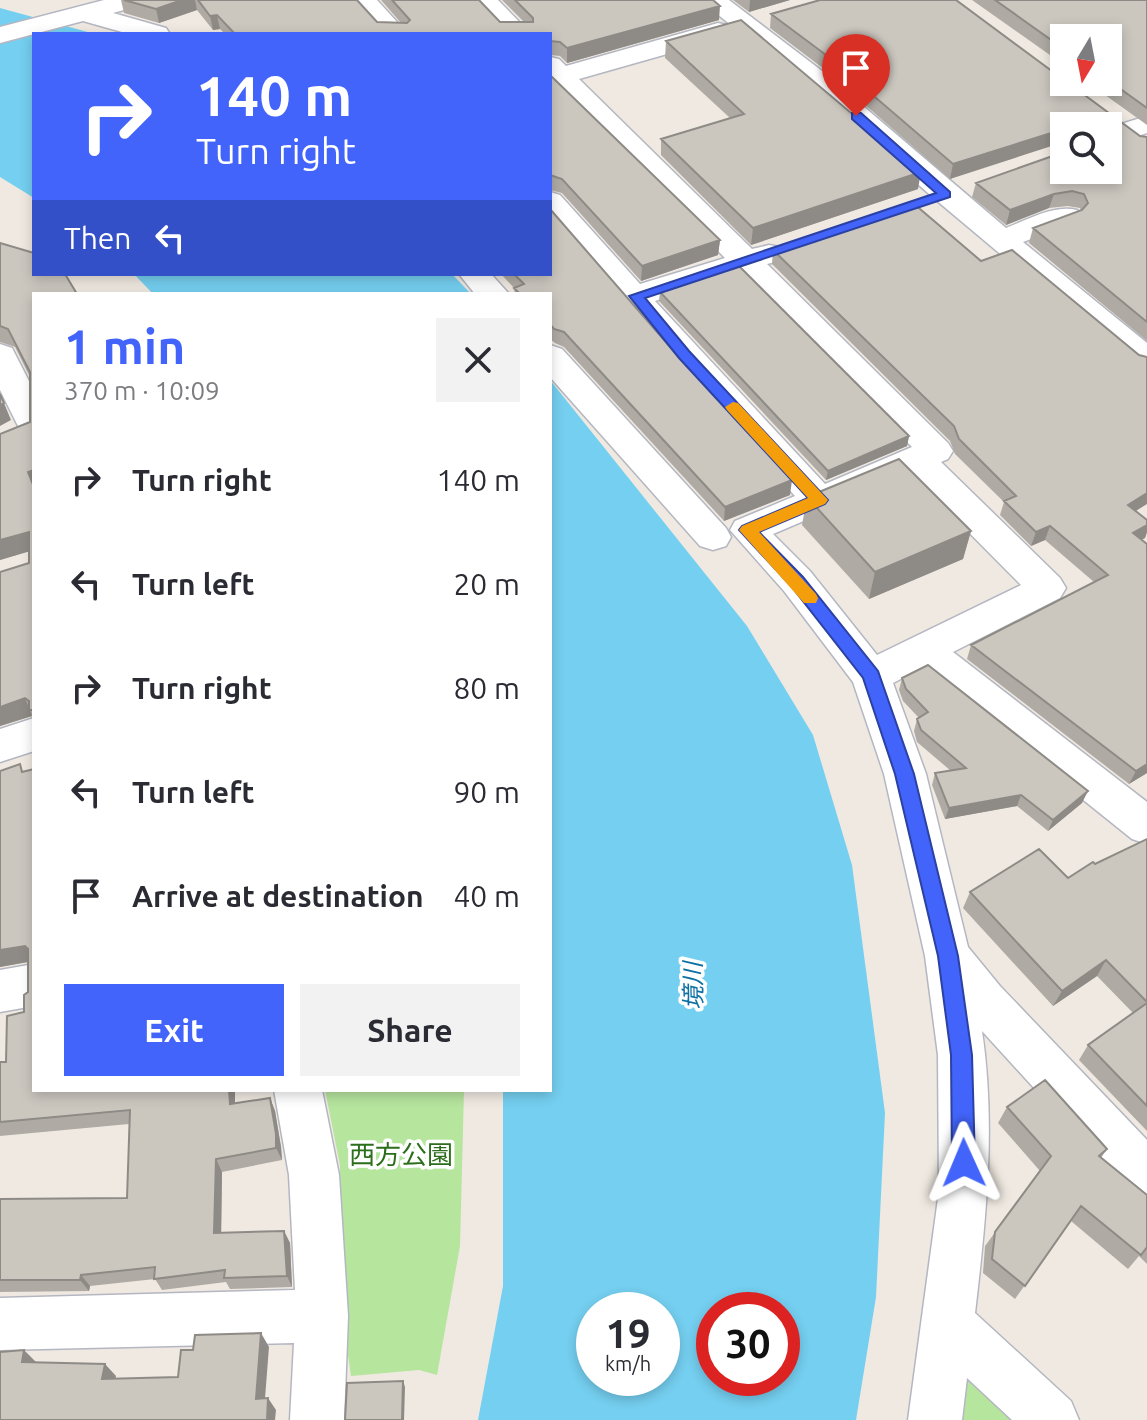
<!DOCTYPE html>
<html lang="en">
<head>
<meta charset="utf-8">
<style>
	:root { --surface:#fff; --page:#f2f2f3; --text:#2b2b33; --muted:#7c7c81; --accent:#4264fb }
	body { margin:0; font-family:Ubuntu,"Noto Sans JP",sans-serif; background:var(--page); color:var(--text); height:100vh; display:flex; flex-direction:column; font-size:30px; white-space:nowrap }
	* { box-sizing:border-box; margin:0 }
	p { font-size:26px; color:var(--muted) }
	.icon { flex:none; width:44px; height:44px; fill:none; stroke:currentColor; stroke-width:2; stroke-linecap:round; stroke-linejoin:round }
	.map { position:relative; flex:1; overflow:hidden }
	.sheet { position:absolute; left:32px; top:292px; width:520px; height:800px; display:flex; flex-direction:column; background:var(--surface); border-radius:0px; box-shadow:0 4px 12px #0003 }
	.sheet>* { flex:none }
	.hud { position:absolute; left:32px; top:32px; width:520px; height:244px; border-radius:0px; box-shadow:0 4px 12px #0003; background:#4264fb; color:#fff; overflow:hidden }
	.needle { width:52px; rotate:190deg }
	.controls { position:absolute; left:1050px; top:24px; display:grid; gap:16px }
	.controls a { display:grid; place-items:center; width:72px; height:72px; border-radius:0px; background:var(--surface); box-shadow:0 4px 12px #0003; font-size:40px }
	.speed { position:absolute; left:576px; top:1292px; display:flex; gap:16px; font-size:40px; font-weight:700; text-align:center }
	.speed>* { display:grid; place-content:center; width:104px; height:104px; border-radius:50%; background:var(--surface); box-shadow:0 4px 12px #0003; line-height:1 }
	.speed small { font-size:20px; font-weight:400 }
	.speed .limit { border:12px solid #d22; background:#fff; color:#111 }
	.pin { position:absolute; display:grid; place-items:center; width:68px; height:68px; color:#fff; margin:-82px -34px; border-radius:50% 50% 50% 0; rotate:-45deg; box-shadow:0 0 8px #0007 }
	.pin .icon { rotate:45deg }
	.me { position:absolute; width:88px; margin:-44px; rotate:359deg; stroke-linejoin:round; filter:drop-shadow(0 0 6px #0008) }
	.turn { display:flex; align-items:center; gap:28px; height:168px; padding:0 32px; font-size:36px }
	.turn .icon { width:104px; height:104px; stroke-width:2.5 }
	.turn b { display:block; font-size:56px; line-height:68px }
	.then { display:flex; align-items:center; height:76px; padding:0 32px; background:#0003; gap:16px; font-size:30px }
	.round { display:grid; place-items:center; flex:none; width:84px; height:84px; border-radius:0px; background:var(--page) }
	.overview { display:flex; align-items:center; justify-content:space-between; height:136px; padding:0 32px }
	h1 { font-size:48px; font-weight:700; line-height:60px; color:var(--accent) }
	.cta { display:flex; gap:16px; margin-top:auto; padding:16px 32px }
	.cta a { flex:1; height:92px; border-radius:0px; background:var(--accent); color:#fff; font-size:32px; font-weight:700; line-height:92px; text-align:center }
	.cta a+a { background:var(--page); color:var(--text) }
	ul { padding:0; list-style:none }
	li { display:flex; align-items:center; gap:24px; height:104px; padding:0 32px }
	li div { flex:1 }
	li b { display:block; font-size:30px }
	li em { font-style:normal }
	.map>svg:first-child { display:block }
</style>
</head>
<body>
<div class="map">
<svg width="1147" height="1420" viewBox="0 0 1147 1420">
	<rect width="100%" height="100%" fill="#efe9e1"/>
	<path fill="#b6e59e" d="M325,1090h139l-4,156 -23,129 -18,-5 -68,6 -10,-70 -1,-141z
		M955,1349l76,71h-84z"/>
	<path fill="#75cff0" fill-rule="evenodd" d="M0,8l95,26h-61v164l-34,-21z
		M134,274h318l19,20h-318z
		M550,380l197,246 66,109 39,130 33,248 -9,184 -20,123h-378l25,-134v-196h47zM594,1310h68v68h-68zM714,1310h68v68h-68z"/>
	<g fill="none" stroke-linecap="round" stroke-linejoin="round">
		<defs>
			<path id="minor" d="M104,0h42l-4,5 -29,8 53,15 4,6h-41l-46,-13 -83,22v-16z
				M350,0h27l31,34h-27z
				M470,0h28l33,34h-28z
				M700,0h29l93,71 184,157c21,-8 48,-24 71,-18l4,6 -4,6 -54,20 124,101v28l-12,-4 -199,-167 -134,-117z
				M718,23l9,2 4,6 -4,6 -148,42 173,170 17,-4 11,2 4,7 -4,7 -13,3 181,179 5,8 -5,8 -7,3 119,116 6,10 -6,10 -107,54 194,150v42l-15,-5 -212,-170 -27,14 33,91 42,173 32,39 147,154v59l-18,-7 -147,-161c14,94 4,189 -7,282l96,88 8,19h-67l-45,-42 -5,42h-54l31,-229 -1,-136 -13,-99 -41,-182 -31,-92 -69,-91 -54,-61 5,-9 60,-25 -123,-135 -122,-142v-27l10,3 80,89 85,-26 -170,-172 -5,1v-30l9,2 7,7zM740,273l172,174 -87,37 -170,-183zM912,475l109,110 -144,70 -67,-84 -37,-37z
				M1147,116v17l-39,13v-18z
				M459,274h32l18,20h-34z
				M0,344l12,4 22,43v46l-12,-3 -22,-44z
				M550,345l12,4 164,179 5,9 -5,9 -13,4 -13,-4 -150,-169z
				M34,718v33l-34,11v-33z
				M34,964v42l-34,6v-42z
				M274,1090h48l17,85 9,141 -4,104h-54l4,-77 -294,7v-52l295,-8 -6,-115z"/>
		</defs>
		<use href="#minor" stroke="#b4b7c1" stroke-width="3"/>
		<use href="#minor" fill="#fff" fill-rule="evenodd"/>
	</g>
	<path fill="#afaba4" d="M121,0h236l20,22 24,1 -20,-23h98l21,22h24l-22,-22h211l6,20 -152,43 -7,-7 -10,-1v-21h-325l-5,-5 -7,1 -16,-20 -38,13 -35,-10z
		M733,0h57l-41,12z
		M972,0h175v125l-60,-43h21v-44h-44v27z
		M771,14l369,122 7,1v204l-118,-98 4,-15 48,-17 -1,-3 -12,-2 -19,2 -43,17 -34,-28 4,-14 88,-13 44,-44h-44l-114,53 -126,-110 -54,-41z
		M666,41l252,148 -167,56 -90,-90v-16l69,-21 -65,-60z
		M550,75l170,165 -2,15 -77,26 -79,-88 -12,-3z
		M0,243l34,51v426l-2,-4 -32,10 29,-163v-12l-29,9v-126l30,-12v-45l-15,-30 -15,-5z
		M773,250l208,11 158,94 -3,156 11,9v12l-2,6 -4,2 6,233 -18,11 -162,-125 4,-14 123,-63 -49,-42 -14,6 -31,-31 4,-13 -49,-48 -5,-13 -178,-177z
		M501,274h49l240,221 -66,26 -160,-174 -9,-4 -5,-4v-45h-35l-1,-6z
		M660,292l249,144 -2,10 -81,34 -167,-179z
		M807,497l164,34 -8,28 -94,40 -67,-74z
		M902,678l180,125 -34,28 -31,-25 -72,13 -13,-34 3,-12 16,-2 -34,-29 -3,-11 3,-12 2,-1 -16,-17 -4,-11z
		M20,764l3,8 11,318 201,14 35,-6 5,13 6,36 1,13 -60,12 -1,61 63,-2 6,12 2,44 -62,2 -4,-7 -64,8 -7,-11 -65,7 -1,5 -89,1v-93l127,-1 2,-74 -129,12v-74h6l18,-50 4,-20v-30l-28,5z
		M1147,839v292l-68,-71 9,-15 45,-32 -36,-37 -44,30 -90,-98 7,-16 98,-14z
		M1007,1107l100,42 -6,9 46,37v69l-8,-8 -11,13 -57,-48 -56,78 -32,-26 2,-27 55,-75 -42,-48z"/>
	<path fill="#8e8b86" d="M182,0h13l2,10 -38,13 -3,-14z
		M750,0h40l-41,12z
		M720,6l-1,14 -152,43v-15z
		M217,15l3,14 -7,1 -3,-14z
		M1064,129v13l-114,37 3,-15z
		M921,172l-3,17 -167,56 2,-17z
		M1054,194l-5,14 -43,17 4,-15z
		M720,240l-2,15 -77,26 1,-15z
		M4,403l7,17 -11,6v-21z
		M909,436l-2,10 -81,34 2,-9z
		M34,470v19l-6,-17z
		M792,480l-2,15 -66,26 1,-14z
		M1147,493v11l-24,15 5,-14z
		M1147,525v7l-2,6 -18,9 6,-14z
		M1050,526l-5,14 -14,6 5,-14z
		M971,531l-8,28 -94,40 6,-27z
		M29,532l5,18 -34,10v-20z
		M25,698l7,18 -32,10v-19z
		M1147,764v9l-18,11 7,-13z
		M1088,791l-6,12 -34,28 5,-11z
		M1021,795l-4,11 -72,13 4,-11z
		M25,946l8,15 -33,6v-17z
		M1106,960l-9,16 -44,30 9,-15z
		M229,1090h6v28l-5,-14z
		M270,1098l5,13 6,36 1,13 -6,-12z
		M216,1159l6,13 -1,73 -7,-12z
		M284,1231l6,12 2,44 -5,-11z
		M81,1275l9,11 -1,5 -9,-11z
		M261,1333l8,14 -5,64 -8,-12z
		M24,1350l13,13 -15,-1z
		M105,1364l11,12 -3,16 -11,-13z
		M403,1381l2,6 -1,33h-2z
		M268,1398l8,12 -1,10h-8z"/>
	<path fill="#cbc7bf" stroke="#8e8b86" stroke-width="2" d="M124,0h58l-26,9z
		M198,0h159l20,22 30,1 3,-3 -18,-20h87l21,22h33v-4l-18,-18h198l7,6 -153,42 -7,-6 -10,-1v-7h-315l-18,-19 -7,1z
		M820,0h136l108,80v2h3l73,54 7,1v185l-114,-94 49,-18 6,-7 -4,-9 -12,-3 -18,3 -44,16 -34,-27 88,-31v18h44v-44h-44v3l-111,35 -127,-109 -55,-41z
		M995,0h152v108l-39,-28v-42h-44v11z
		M741,20l180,152 -168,56 -92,-89 83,-25 -78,-73z
		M550,75l170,165 -78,26 -80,-87 -12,-4z
		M913,203l68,58 31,-11 127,105 8,2v136l-19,12 19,15v5l-14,8 14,11v220l-11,7 -165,-126 137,-70 -58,-49 -14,6 -32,-31 12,-5 -57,-57 -5,-13 -181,-176z
		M550,209l121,139 121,132 -67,27 -161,-175 -10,-3 -4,-5v-30h-30l-6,-6 10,-4 -10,-10h36z
		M0,243l34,10v21h31l12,20h-43v176l-6,2 6,15v223h-5v-9l-4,-3 -25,9v-135l29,-9v-31l-29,8v-106l30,-12v-50l-22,-43 -8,-3z
		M739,266l170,170 -81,35 -168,-179z
		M0,394l4,9 -4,2z
		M899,459l72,72 -96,41 -68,-75z
		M928,665l160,126 -35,29 -32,-25 -72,13 -14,-35 31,-5 -45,-38 -4,-11 11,-7 -22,-23 -4,-11z
		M20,764l2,8 12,-3v321h195l1,14 40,-6 6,36v14l-60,11 -2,74 70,-2 3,45 -63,2 1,-8 -71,9 1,-12 -74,8 -1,5h-80v-81l127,-1 3,-88 -130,12v-60h6l1,-46 17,-4v-17l4,-3v-43l-3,-3 -25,4v-179z
		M1147,839v163l-41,-42 -44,31 -92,-99 69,-43 29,29 25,-16 2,2z
		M1147,1003v103l-59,-61z
		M1045,1080l62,69 -8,7 48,39v52l-6,8 -60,-49 -56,80 -33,-27 3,-27 56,-76 -44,-49z
		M261,1333l-5,66 12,-1 -1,22h-267v-68l24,-2 -2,12 83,2 -3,15 76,-2 3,-27h12l2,-15z
		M403,1381l-1,39h-57l2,-37z"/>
	<path fill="#4264fb" stroke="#2b41a3" stroke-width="2" d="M852,113h9l89,79v5l-305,101 44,53 139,149 -3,4 -66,28 44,45 75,94 36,103 44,182 14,99 3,108 -3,8 -8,3 -8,-3 -4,-8 -1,-108 -13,-99 -43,-182 -32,-96 -72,-92 -52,-56 3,-4 66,-28 -129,-140 -50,-62 307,-103 -84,-74z"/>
	<path fill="#f59e0b" d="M733,402l5,1 90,97 -3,4 -66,28 57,62 2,4 -2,5h-12l-65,-73 3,-4 66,-28 -81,-88 -2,-3z"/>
	<g text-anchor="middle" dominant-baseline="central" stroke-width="7" stroke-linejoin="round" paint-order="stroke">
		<g font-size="24" font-style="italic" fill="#0d6fa3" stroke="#fff">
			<text transform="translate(693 986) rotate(-91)">境川</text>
		</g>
		<g font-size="26" fill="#2c6e1b" stroke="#fff">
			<text x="401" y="1154">西方公園</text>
		</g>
	</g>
</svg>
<div class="controls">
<a><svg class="needle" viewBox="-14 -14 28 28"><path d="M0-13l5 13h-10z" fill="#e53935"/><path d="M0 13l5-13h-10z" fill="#7c7c81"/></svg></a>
<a><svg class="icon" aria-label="search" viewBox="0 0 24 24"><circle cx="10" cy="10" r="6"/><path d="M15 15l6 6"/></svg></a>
</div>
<div class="speed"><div>19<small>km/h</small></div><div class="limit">30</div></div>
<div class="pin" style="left:856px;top:116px;background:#d93025"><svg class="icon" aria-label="arrive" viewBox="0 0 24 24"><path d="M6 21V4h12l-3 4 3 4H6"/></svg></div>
<svg class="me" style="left:964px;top:1163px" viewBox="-20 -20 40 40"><path d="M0-17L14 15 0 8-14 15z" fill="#4264fb" stroke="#fff" stroke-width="4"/></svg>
<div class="hud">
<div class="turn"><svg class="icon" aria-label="right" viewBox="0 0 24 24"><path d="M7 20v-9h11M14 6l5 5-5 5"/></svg><div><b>140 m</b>Turn right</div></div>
<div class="then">Then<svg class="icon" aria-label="left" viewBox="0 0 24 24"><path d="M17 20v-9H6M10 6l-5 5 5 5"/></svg></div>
</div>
<section class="sheet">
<div class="overview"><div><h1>1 min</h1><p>370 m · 10:09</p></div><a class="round"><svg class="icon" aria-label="close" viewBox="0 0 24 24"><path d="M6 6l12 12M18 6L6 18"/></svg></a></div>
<ul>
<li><svg class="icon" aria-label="right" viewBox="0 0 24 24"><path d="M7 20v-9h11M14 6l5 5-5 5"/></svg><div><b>Turn right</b></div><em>140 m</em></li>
<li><svg class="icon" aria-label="left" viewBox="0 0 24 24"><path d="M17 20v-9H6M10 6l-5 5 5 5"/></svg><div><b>Turn left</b></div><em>20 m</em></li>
<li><svg class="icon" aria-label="right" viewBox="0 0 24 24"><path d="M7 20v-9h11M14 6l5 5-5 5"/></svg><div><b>Turn right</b></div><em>80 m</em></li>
<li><svg class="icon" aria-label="left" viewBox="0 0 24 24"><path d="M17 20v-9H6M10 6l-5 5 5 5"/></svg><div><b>Turn left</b></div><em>90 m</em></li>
<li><svg class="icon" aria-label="arrive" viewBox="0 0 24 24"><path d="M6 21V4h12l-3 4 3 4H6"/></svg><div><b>Arrive at destination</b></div><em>40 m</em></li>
</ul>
<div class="cta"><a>Exit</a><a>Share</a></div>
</section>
</div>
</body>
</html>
